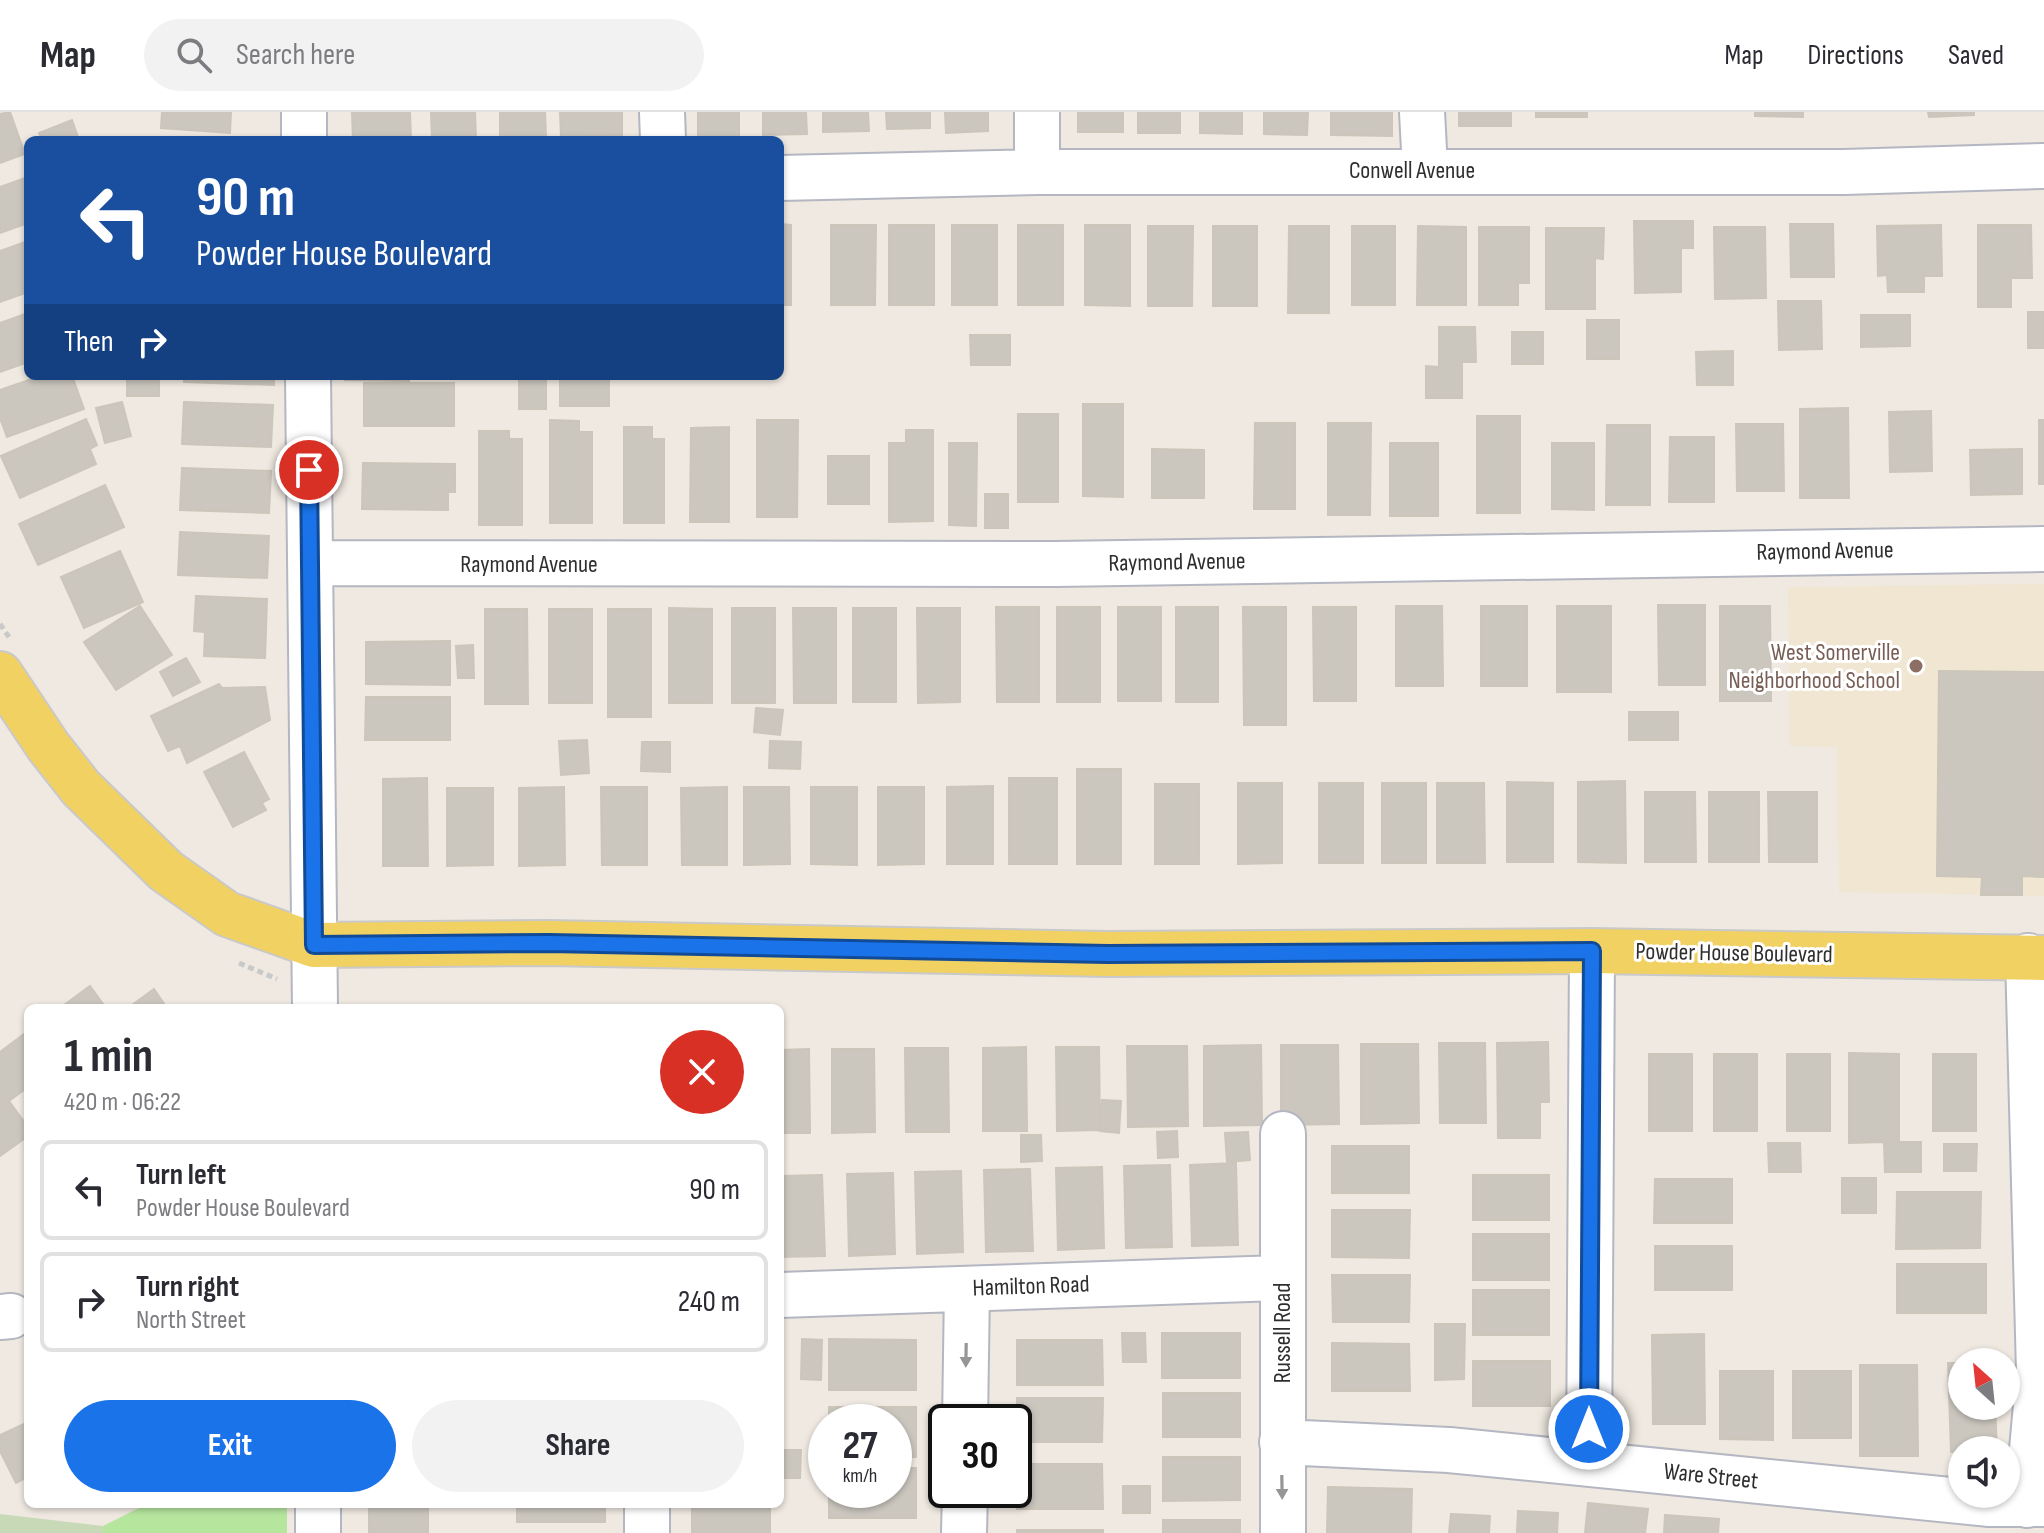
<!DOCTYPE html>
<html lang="en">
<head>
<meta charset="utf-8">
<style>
	:root { --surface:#fff; --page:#f2f2f3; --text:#2b2b33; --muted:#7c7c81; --line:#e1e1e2; --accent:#1a73e8 }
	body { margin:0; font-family:"Sofia Sans Condensed",sans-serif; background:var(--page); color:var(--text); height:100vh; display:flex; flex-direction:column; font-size:30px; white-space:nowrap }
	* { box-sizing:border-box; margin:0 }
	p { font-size:26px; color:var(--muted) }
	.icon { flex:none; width:44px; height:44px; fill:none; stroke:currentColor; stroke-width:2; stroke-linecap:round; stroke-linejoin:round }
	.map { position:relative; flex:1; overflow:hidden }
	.side { position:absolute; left:24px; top:892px; width:760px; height:504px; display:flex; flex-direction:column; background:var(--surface); border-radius:12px; box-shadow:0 2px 6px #0004 }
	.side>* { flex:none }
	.guide { position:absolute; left:24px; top:24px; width:760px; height:244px; border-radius:12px; box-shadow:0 2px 6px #0004; background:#1a4fa0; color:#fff; overflow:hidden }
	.needle { width:52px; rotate:333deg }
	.fabs { position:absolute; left:1948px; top:1236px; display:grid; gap:16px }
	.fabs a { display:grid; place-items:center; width:72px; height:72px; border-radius:50%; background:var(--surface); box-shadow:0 2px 6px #0004; font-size:40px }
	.speed { position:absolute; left:808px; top:1292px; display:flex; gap:16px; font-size:40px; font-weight:700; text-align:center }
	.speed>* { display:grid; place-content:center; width:104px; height:104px; border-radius:50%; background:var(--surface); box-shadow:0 2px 6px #0004; line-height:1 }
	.speed small { font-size:20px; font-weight:400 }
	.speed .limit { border:4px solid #111; border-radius:12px; background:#fff; color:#111 }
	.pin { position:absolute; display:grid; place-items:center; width:68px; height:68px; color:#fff; margin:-34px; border:4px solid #fff; border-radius:50%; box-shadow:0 2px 8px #0007 }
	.me { position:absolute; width:88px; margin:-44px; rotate:0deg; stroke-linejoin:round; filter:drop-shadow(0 0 6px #0008) }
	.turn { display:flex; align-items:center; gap:28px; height:168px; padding:0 40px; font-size:36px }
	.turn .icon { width:104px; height:104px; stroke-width:2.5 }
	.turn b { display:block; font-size:56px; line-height:68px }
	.then { display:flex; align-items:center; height:76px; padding:0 40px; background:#0003; gap:16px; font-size:30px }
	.round { display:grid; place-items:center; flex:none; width:84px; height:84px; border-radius:42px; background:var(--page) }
	.summary { display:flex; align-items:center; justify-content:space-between; height:136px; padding:0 40px }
	h1 { font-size:48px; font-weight:700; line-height:60px }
	.button { display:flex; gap:16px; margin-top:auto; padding:16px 40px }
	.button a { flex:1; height:92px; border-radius:48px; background:var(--accent); color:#fff; font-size:32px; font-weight:700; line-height:92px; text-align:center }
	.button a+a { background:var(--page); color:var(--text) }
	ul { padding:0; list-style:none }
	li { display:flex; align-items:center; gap:24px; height:100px; margin:0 16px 12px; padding:0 24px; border:4px solid var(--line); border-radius:12px }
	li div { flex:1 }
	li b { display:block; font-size:30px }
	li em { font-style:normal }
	header { display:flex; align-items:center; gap:48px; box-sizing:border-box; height:112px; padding:0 40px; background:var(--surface); border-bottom:2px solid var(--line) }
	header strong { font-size:38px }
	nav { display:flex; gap:44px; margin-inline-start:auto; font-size:28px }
	.search { width:560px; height:72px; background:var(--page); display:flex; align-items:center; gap:20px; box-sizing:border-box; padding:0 28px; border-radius:44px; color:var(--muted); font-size:30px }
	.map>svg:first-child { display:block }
</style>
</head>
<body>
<header>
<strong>Map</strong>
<div class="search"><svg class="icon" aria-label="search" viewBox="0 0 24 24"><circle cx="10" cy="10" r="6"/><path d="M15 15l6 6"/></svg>Search here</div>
<nav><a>Map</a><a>Directions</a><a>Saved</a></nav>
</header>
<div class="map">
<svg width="2044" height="1421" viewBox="0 0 2044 1421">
	<rect width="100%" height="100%" fill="#efe9e1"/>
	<path fill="#f0e6d1" d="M2044,472v312l-205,-4 -2,-145 -47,-1 -2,-159z"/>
	<path fill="#b6e59e" d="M147,1392h140v29h-185l1,-7z"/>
	<path fill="#c8d9b8" d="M0,1402l103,12 -1,7h-102z"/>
	<path fill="#cbc7bf" stroke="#cbc5ba" stroke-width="2" d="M10,0l15,42 -25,9v-49z
		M162,0h69l-1,21 -69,-5z
		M352,0h58l1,28h-58z
		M431,0h44l1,28h-44z
		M500,0h45l1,26 -46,1z
		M560,0h62v23l-61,2z
		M698,0h41v28h-41z
		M763,0h43l1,22 -44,1z
		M823,0h45l1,19 -46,1z
		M886,0h44v16l-43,1z
		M945,0h43v19l-42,2z
		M1078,0h45v20h-45z
		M1138,0h42v21h-42z
		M1200,0h42v22l-42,-1z
		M1264,0h44l-1,23 -43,-1z
		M1331,0h61v24l-61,-1z
		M1459,0h52v14h-52z
		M1536,0h51v5h-51z
		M1755,0h48v5l-48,-1z
		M1928,0h46v3l-45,2z
		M72,8l7,20h-37l-3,-7z
		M28,65v46l-28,10v-46z
		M1634,109h59v27h-12v44l-46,1z
		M780,112l11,1v80h-11z
		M1790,112h43l1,53h-43z
		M831,113h45l-1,80h-44z
		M889,113h45v80h-45z
		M952,113h45v80h-45z
		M1018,113h45v80h-45z
		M1085,113h45v81l-45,-1z
		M1941,113l1,51h-18v16h-36l-1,-17 -9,1 -1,-50z
		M1978,113h53l1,53h-21v29h-33z
		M1148,114h45l-1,80h-44z
		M1213,114h44v80h-44z
		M1289,114h40v87h-41z
		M1352,114h43v79h-43z
		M1418,114l48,1v78h-49z
		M1479,115h50v56h-11v22h-39z
		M1714,115h51l1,71 -51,1z
		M1546,116h58l-1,31 -8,-1v51h-49z
		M28,129v51l-28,10v-51z
		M1778,189h43l1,48 -43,1z
		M2028,200h16v36h-16z
		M28,201v49l-28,10v-49z
		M1861,203h49v31l-49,1z
		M1587,208h32v39h-32z
		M1439,215h36l1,35h-14v36h-36v-32l13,1z
		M1512,220h31v32h-31z
		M970,223h40v30h-39z
		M1733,239v34h-36l-1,-33z
		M40,264h32l12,33 -77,28 -7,-19v-28z
		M127,264h32v20h-32z
		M184,264h90v9l-90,-3z
		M345,264h64v5l-64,-1z
		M546,264v33h-27v-32h-25z
		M560,265l49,1v28h-49z
		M364,271h90v43h-90z
		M122,290l9,34 -26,7 -9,-35z
		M184,290l89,3 -2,42 -89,-3z
		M1083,292h40v93l-40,-1z
		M1848,296l1,90h-49v-89z
		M1931,299l1,60 -42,1 -1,-60z
		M1018,302h40v88h-40z
		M1477,304h43v97h-43z
		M86,307l11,26 -7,4 6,15 -76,34 -19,-42z
		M550,308l29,1v11h13v91h-42z
		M757,308h41l-1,97h-40z
		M2039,308h5v64h-5z
		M1255,311h40v86h-41z
		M1328,311h43l-1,92h-42z
		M1736,312h47l1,67h-47z
		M1607,313h43v80h-44z
		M624,315h28v12h12v84h-40z
		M729,315v95h-39l1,-94z
		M906,318h27v91l-44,1v-79h17z
		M479,319h30v8h13v86h-43z
		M1670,325h44v65h-45z
		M949,331h28l-1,83 -27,-1z
		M1390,331h48v73h-48z
		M1552,331h42v67l-42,-1z
		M1152,337l52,1v48h-52z
		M2022,337v45l-51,1 -1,-45z
		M828,344h41v48h-41z
		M363,351l92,1v28h-7v18l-86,-1z
		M182,356l89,3 -2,42 -89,-3z
		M105,373l19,42 -86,38 -19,-41z
		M985,382h23v34h-23z
		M180,420l89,4 -2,42 -89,-3z
		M120,439l23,51 -59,26 -23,-51z
		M196,484l71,3 -2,59 -61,-2 1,-24 -11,-1z
		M1658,493h47v80h-46z
		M140,494l32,49 -56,35 -32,-48z
		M1396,494h46l1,80h-47z
		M1481,494h46v80h-46z
		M1557,494h54v86h-54z
		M1720,494h50l1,95h-51z
		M996,495h43v95h-42z
		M1057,495h43v95h-43z
		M1118,495h43v94h-43z
		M1176,495h42v95h-42z
		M1243,495h43v118h-42z
		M1313,495h43v94h-42z
		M669,496l43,1v94h-43z
		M732,496h43v95h-43z
		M793,496h43v95h-42z
		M853,496h43v94h-43z
		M917,496h43v94l-42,1z
		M485,497h42l1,95h-43z
		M549,497h43v94h-43z
		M608,497h43v108h-43z
		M450,529v44l-84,-1v-42z
		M473,533l1,33h-16l-2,-32z
		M186,546l14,24 -27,14 -13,-24z
		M1939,559l105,1v205l-22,-1v19h-41l1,-18 -45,-1z
		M219,572l3,4 43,-1 5,33 -83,43 -7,-17 -12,5 -17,-35z
		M366,585h84v43h-85z
		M756,596l27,2 -3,25 -26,-3z
		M1629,600h49v28h-49z
		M587,628l2,33 -28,2 -2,-34z
		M770,629l31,1 -1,27 -31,-1z
		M642,630h28v30l-29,-1z
		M244,640l25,47 -7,4 4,7 -33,17 -29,-55z
		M1077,657h44v95h-44z
		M427,666l1,88h-45v-87z
		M1009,666h48v86h-48z
		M1625,669l1,82 -48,-1v-80z
		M1507,670l46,1v79h-46z
		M1238,671h44v80l-44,1z
		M1319,671h44v80h-44z
		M1382,671h44v80h-44z
		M1437,671h47l1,80h-48z
		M1155,672h44v80h-44z
		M993,674v78h-46v-77z
		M564,675l1,78 -46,1v-78z
		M601,675h46v78h-45z
		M727,675v78h-45l-1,-77z
		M744,675h45l1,77 -46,1z
		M811,675h46v78l-46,-1z
		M878,675h46v77l-46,1z
		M447,676h46v77l-46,1z
		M1645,680h50l1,70h-51z
		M1709,680h50v70h-50z
		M1768,680h49v70h-48z
		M90,874l16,22h-46z
		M154,877l13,19h-39z
		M28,919v56l-19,14 19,26v9l-28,20v-104z
		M1548,930l1,60h-9v36h-42l-1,-95z
		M1439,931h46l1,80h-46z
		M1361,932h57l1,79 -58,1z
		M1261,933l1,80 -58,1v-80z
		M1281,933h57l1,79 -58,1z
		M1127,934h60l1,80 -60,1z
		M1026,935l1,84h-44v-83z
		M1056,935h43l1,83 -43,1z
		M905,936h43l1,84h-43z
		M809,937l1,84h-30v-83z
		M832,937h42l1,83 -43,1z
		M1849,941l50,1v88h22v30h-36l-1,-30 -35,1z
		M1649,942h43v77h-43z
		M1714,942h43v77h-43z
		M1787,942h43v77h-43z
		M1933,942h43v77h-43z
		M1102,988l19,1 -2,32 -19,-2z
		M1177,1019l1,26 -20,1 -1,-26z
		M1248,1020l2,28 -23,2 -2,-29z
		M1021,1023h20l1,26 -21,1z
		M1768,1031h32l1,29h-32z
		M1944,1032h33l-1,27h-32z
		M1332,1034h77v47h-77z
		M1236,1051l2,82 -46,1 -2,-81z
		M1170,1053l2,82 -46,1 -2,-82z
		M1102,1055l2,81 -46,2 -2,-82z
		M1030,1057l3,82 -47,1 -2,-82z
		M961,1059l2,81 -46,2 -2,-82z
		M893,1061l2,81 -46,2 -2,-82z
		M822,1063l3,81 -45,1v-81z
		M1473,1063h76v45h-76z
		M1842,1066h34v35h-34z
		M1655,1067h77v44h-78z
		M1897,1080h84l-1,56 -84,1z
		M1332,1098h78l-1,48 -77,-1z
		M1473,1122h76v46h-76z
		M1655,1134h77v44h-77z
		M1897,1152h89v49h-89z
		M1332,1163h78l-1,47h-76z
		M1473,1178h76v45h-76z
		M1435,1212h30l-1,55 -29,1z
		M1122,1221h23l1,29h-23z
		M1162,1221h78v45h-78z
		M1704,1222l1,90h-52l-1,-89z
		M802,1227l20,1 -1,40 -20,-1z
		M829,1227l87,1v50h-87z
		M1017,1228h85l1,45h-86z
		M1332,1231l77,1 1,47h-78z
		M1473,1249h77v45h-77z
		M1948,1251h14v43h33l2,44 -46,2z
		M1860,1253h57l1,91h-58z
		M1720,1259h53v69l-53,-1z
		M1793,1259h58v67h-58z
		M1163,1281h77v44h-77z
		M1017,1286h86l-1,44h-85z
		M829,1295h87v50h-22v-35h-65z
		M28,1310v55l-12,6 -16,-32v-16z
		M780,1338h21l-1,28h-20z
		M1163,1345h77v43l-77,1z
		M1017,1352h85l1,45h-86z
		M894,1356h22v50h-87v-28h65z
		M1123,1374h27v27h-27z
		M1328,1375l84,2 -1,44h-84z
		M1588,1391l60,6 -3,24h-60z
		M369,1392h59v29h-59z
		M517,1392h88v18h-88z
		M692,1392h78v29h-78z
		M1518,1399l40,2 -1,20h-40z
		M1451,1402l39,2 -1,17h-40z
		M1665,1403l54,4 -1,14h-54z
		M1163,1408h77v13h-77z
		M1017,1418h86v3h-86z"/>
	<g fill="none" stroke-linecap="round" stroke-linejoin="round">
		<defs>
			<path id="minor" d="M304,0v28
				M662,0l1,28
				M1037,0v60
				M1422,0l3,57
				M780,66l257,-6h807l200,-6
				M308,264l7,632
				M311,451l745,1 988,-15
				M780,1183l502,-17
				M0,1205l11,-1
				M965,1310l2,-133
				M1282,1330l167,8 541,54h54
				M1589,1352l3,-513
				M318,1392v29
				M2027,1393l12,-133 -11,-416
				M647,1421v-29
				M964,1421l1,-43
				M1283,1421v-399"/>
			<path id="major" d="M0,562l48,72 33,42 85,83 61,43 87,31 235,-2 559,11 484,-3 452,7"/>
		</defs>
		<use href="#minor" stroke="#b4b7c1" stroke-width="48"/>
		<use href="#major" stroke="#c9c9c9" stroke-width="48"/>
		<path stroke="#c9c9c9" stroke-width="5" stroke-dasharray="6 4" stroke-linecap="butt" d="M0,512l9,13
			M239,851l38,16"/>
		<use href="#minor" stroke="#fff" stroke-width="44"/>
		<use href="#major" stroke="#f2d163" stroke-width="44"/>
	</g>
	<defs><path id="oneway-solid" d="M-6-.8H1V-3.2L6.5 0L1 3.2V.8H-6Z" transform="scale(2)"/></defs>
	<g fill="#969696">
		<use href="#oneway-solid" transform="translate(966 1243) rotate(91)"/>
		<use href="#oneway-solid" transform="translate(1282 1375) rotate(89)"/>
	</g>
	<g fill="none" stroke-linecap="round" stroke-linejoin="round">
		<defs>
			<path id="route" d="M309,358l5,475 235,-2 559,11 484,-3 -3,478"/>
		</defs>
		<use href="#route" stroke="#114b97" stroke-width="20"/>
		<use href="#route" stroke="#1a73e8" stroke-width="14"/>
	</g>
	<circle fill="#8d6e63" stroke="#fff" stroke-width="3" cx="1916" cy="554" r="8"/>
	<g text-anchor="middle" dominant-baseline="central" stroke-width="6" stroke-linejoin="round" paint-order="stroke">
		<g font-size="24" fill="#2e2e2e" stroke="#fff">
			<text x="1412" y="58">Conwell Avenue</text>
			<text transform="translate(1825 439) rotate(-1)">Raymond Avenue</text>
			<text transform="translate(1177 450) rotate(-1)">Raymond Avenue</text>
			<text x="529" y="452">Raymond Avenue</text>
			<text transform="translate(1734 841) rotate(1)">Powder House Boulevard</text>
			<text transform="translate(1031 1174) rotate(-2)">Hamilton Road</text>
			<text transform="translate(1282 1221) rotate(-90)">Russell Road</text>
			<text transform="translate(1711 1364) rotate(6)">Ware Street</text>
		</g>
		<g font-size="24" fill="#785e54" stroke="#fff" text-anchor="end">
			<text x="1900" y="540">West Somerville<tspan x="1900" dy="28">Neighborhood School</tspan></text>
		</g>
	</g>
</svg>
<div class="fabs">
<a><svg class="needle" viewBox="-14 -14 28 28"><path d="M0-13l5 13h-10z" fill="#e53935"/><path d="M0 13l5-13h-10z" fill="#7c7c81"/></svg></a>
<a><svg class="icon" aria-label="sound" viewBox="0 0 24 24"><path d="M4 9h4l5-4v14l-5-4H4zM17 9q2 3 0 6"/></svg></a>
</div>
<div class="speed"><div>27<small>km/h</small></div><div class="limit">30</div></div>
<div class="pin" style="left:309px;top:358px;background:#d93025"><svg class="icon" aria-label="arrive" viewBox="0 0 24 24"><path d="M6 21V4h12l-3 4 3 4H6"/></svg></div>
<svg class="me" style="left:1589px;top:1317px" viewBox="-20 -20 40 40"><circle r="17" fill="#1a73e8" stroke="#fff" stroke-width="3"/><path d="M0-11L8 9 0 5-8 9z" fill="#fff"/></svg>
<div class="guide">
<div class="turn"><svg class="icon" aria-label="left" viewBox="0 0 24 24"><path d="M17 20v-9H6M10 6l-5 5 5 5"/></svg><div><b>90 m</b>Powder House Boulevard</div></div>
<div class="then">Then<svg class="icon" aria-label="right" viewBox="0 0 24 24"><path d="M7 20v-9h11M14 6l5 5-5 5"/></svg></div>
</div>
<section class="side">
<div class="summary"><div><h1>1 min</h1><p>420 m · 06:22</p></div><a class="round" style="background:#d93025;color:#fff"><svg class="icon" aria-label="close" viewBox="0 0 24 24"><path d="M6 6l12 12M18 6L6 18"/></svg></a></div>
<ul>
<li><svg class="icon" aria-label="left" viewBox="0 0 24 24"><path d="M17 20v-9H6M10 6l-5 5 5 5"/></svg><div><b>Turn left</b><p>Powder House Boulevard</p></div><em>90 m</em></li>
<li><svg class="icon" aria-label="right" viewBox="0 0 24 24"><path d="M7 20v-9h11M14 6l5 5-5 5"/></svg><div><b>Turn right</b><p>North Street</p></div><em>240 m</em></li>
</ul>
<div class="button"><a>Exit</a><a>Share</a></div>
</section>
</div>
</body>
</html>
